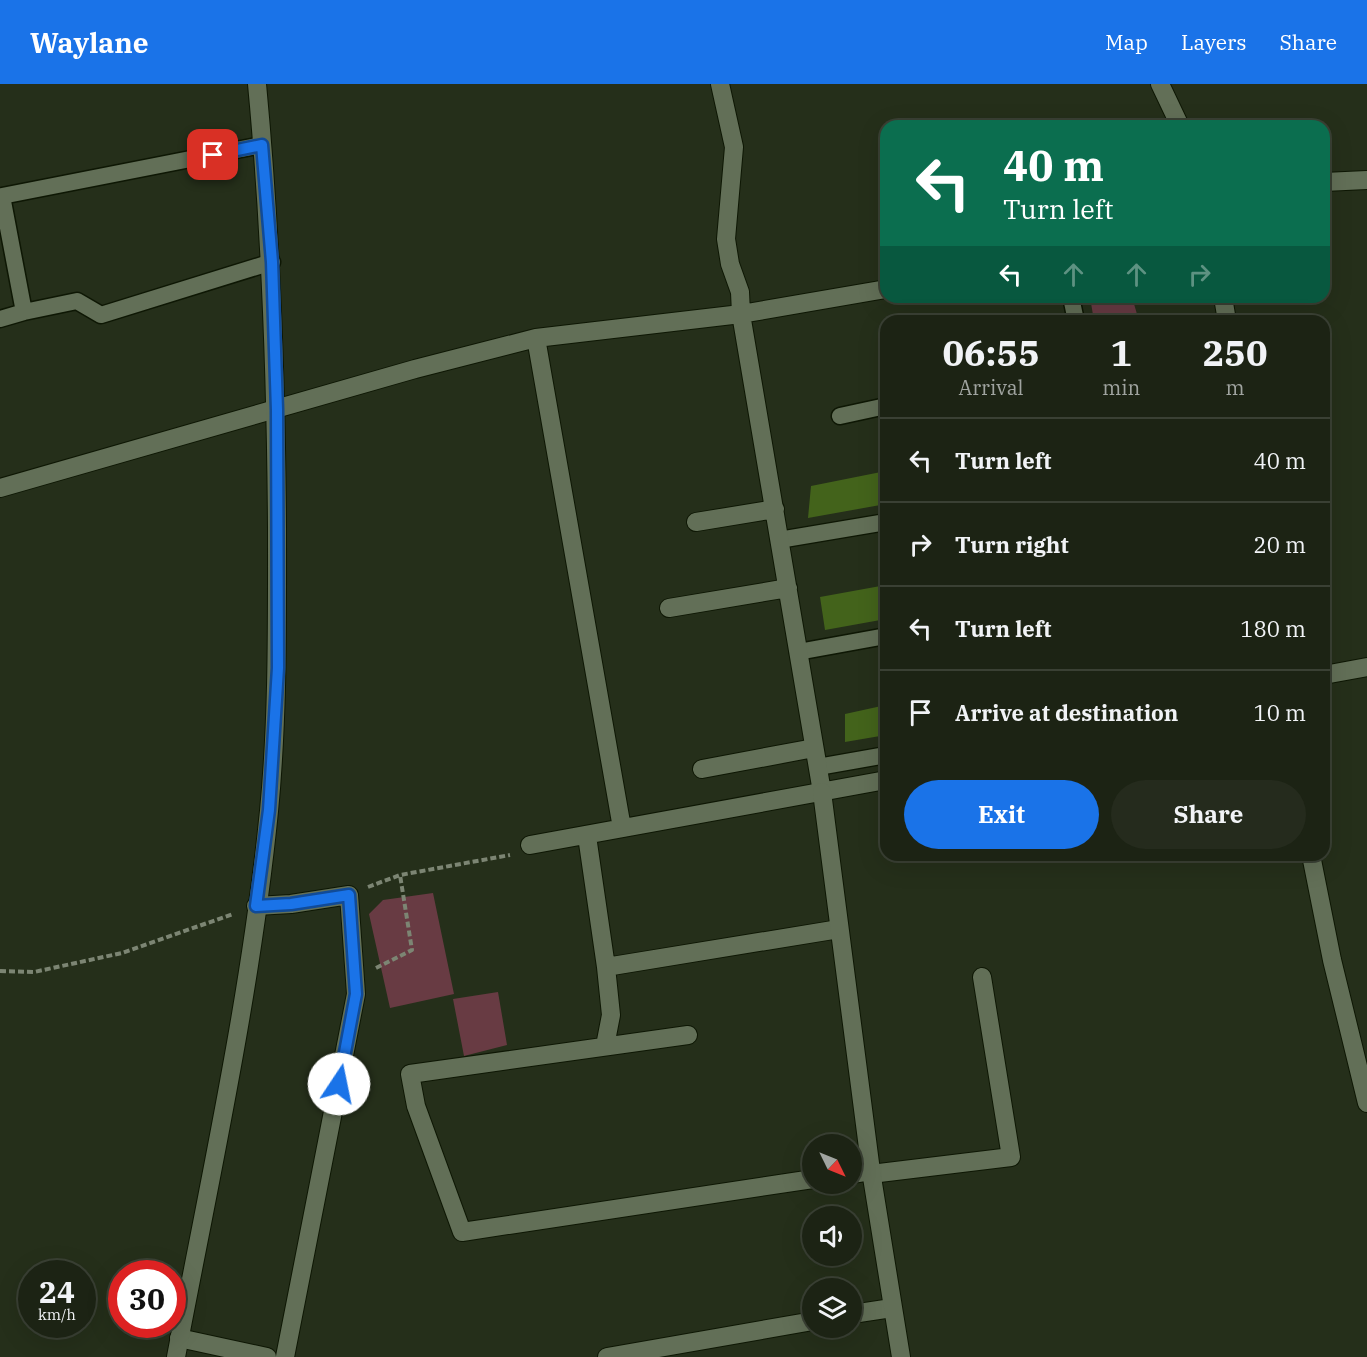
<!DOCTYPE html>
<html lang="en">
<head>
<meta charset="utf-8">
<style>
	:root { --surface:#1c2314; --page:#252b1d; --text:#f1f3f6; --muted:#a0a4a0; --line:#3a4034; --accent:#1a73e8 }
	body { margin:0; font-family:"IBM Plex Serif",serif; background:var(--page); color:var(--text); height:100vh; display:flex; flex-direction:column; font-size:22px; white-space:nowrap }
	* { box-sizing:border-box; margin:0 }
	p { font-size:20px; color:var(--muted) }
	.icon { flex:none; width:33px; height:33px; fill:none; stroke:currentColor; stroke-width:2; stroke-linecap:round; stroke-linejoin:round }
	.map { position:relative; flex:1; overflow:hidden }
	.side { position:absolute; left:880px; top:231px; width:450px; height:546px; display:flex; flex-direction:column; background:var(--surface); border-radius:18px; box-shadow:0 6px 24px #0002,0 0 0 2px var(--line) }
	.side>* { flex:none }
	.guide { position:absolute; left:880px; top:36px; width:450px; height:183px; border-radius:18px; box-shadow:0 6px 24px #0002,0 0 0 2px var(--line); background:#0b6e4f; color:#fff; overflow:hidden }
	.needle { width:39px; rotate:133deg }
	.controls { position:absolute; left:802px; top:1050px; display:grid; gap:12px }
	.controls a { display:grid; place-items:center; width:60px; height:60px; border-radius:50%; background:var(--surface); box-shadow:0 6px 24px #0002,0 0 0 2px var(--line); font-size:30px }
	.speed { position:absolute; left:18px; top:1176px; display:flex; gap:12px; font-size:30px; font-weight:700; text-align:center }
	.speed>* { display:grid; place-content:center; width:78px; height:78px; border-radius:50%; background:var(--surface); box-shadow:0 6px 24px #0002,0 0 0 2px var(--line); line-height:1 }
	.speed small { font-size:15px; font-weight:400 }
	.speed .limit { border:9px solid #d22; background:#fff; color:#111 }
	.pin { position:absolute; display:grid; place-items:center; width:51px; height:51px; color:#fff; margin:-26px; border-radius:12px; box-shadow:0 3px 9px #0006 }
	.me { position:absolute; width:66px; margin:-33px; rotate:11deg; stroke-linejoin:round; filter:drop-shadow(0 0 4px #0008) }
	.turn { display:flex; align-items:center; gap:21px; height:126px; padding:0 24px; font-size:27px }
	.turn .icon { width:78px; height:78px; stroke-width:2.5 }
	.turn b { display:block; font-size:42px; line-height:51px }
	.lanes { display:flex; align-items:center; height:57px; padding:0 24px; background:#0003; justify-content:center; gap:30px; direction:ltr }
	.lanes .off { opacity:.35 }
	.eta { display:flex; justify-content:space-evenly; align-items:center; height:102px; text-align:center }
	.eta b { font-size:36px; font-weight:800; line-height:42px }
	.primary-button { display:flex; gap:12px; margin-top:auto; padding:12px 24px }
	.primary-button a { flex:1; height:69px; border-radius:36px; background:var(--accent); color:#fff; font-size:24px; font-weight:800; line-height:69px; text-align:center }
	.primary-button a+a { background:var(--page); color:var(--text) }
	ul { padding:0; list-style:none }
	li { display:flex; align-items:center; gap:18px; height:84px; padding:0 24px; border-top:2px solid var(--line) }
	li div { flex:1 }
	li b { display:block; font-size:22px }
	li em { font-style:normal }
	header { display:flex; align-items:center; gap:36px; box-sizing:border-box; height:84px; padding:0 30px; background:var(--accent); color:#fff }
	header strong { font-size:28px }
	nav { display:flex; gap:33px; margin-inline-start:auto; font-size:21px }
	.map>svg:first-child { display:block }
</style>
</head>
<body>
<header>
<strong>Waylane</strong>
<nav><a>Map</a><a>Layers</a><a>Share</a></nav>
</header>
<div class="map">
<svg width="1367" height="1273" viewBox="0 0 1367 1273">
	<rect width="100%" height="100%" fill="#252f1a"/>
	<path fill="#683b43" d="M1090,213h42l7,24h-45z
		M433,809l21,101 -64,14 -21,-94 14,-14z
		M498,908l9,53 -43,11 -11,-57z"/>
	<path fill="#43631b" d="M886,387v33l-78,14 3,-32z
		M886,501v34l-61,11 -5,-33z
		M886,621v30l-41,7v-28z"/>
	<g fill="none" stroke-linecap="round" stroke-linejoin="round">
		<defs>
			<path id="service" d="M1071,213l5,24
				M24,228l53,-11 24,14 171,-53
				M0,235l24,-7 -22,-116 260,-51
				M840,332l46,-10
				M779,456l107,-18
				M798,568l88,-16
				M818,683l68,-12"/>
			<path id="minor" d="M720,0l14,63 -8,92 4,25 10,28 1,22 81,478
				M1160,0l20,42
				M1324,98l43,-2
				M1223,213l4,24
				M536,254l86,490
				M0,404l415,-119 121,-31 205,-24 145,-25
				M696,438l79,-13
				M669,524l119,-20
				M1324,591l43,-8
				M702,685l112,-21
				M587,752l19,131
				M530,761l356,-65
				M1311,771l21,105 35,143
				M256,822l35,-2 58,-9 7,99 -71,363
				M688,951l-278,39 6,32 46,126 351,-53
				M605,962l6,-31 -5,-48 233,-38
				M852,1090l19,-3
				M871,1090l140,-17 -29,-180
				M852,1230l40,-6
				M179,1254l88,19
				M607,1273l206,-36"/>
			<path id="tertiary" d="M822,708l49,379 30,186
				M176,1273c34,-179 75,-364 93,-546 9,-94 8,-189 8,-283 -1,-149 -6,-296 -20,-444"/>
		</defs>
		<use href="#service" stroke="#0e1704" stroke-width="19"/>
		<use href="#minor" stroke="#0e1704" stroke-width="20"/>
		<use href="#tertiary" stroke="#0e1704" stroke-width="20"/>
		<path stroke="#7c8573" stroke-width="4" stroke-dasharray="6 3" stroke-linecap="butt" d="M368,803l32,-12 110,-20
			M376,884l36,-18 -12,-75
			M0,887l34,1 88,-19 111,-39"/>
		<use href="#service" stroke="#626f57" stroke-width="16"/>
		<use href="#minor" stroke="#626f57" stroke-width="18"/>
		<use href="#tertiary" stroke="#626f57" stroke-width="18"/>
	</g>
	<g fill="none" stroke-linecap="round" stroke-linejoin="round">
		<defs>
			<path id="route" d="M213,71l49,-10 10,117 5,148 1,258 -9,142 -13,96 35,-2 58,-9 7,99 -17,90"/>
		</defs>
		<use href="#route" stroke="#114b97" stroke-width="15"/>
		<use href="#route" stroke="#1a73e8" stroke-width="10"/>
	</g>
</svg>
<div class="controls">
<a><svg class="needle" viewBox="-14 -14 28 28"><path d="M0-13l5 13h-10z" fill="#e53935"/><path d="M0 13l5-13h-10z" fill="#a0a4a0"/></svg></a>
<a><svg class="icon" aria-label="sound" viewBox="0 0 24 24"><path d="M4 9h4l5-4v14l-5-4H4zM17 9q2 3 0 6"/></svg></a>
<a><svg class="icon" aria-label="layers" viewBox="0 0 24 24"><path d="M12 4l9 5-9 5-9-5zM3 14l9 5 9-5"/></svg></a>
</div>
<div class="speed"><div>24<small>km/h</small></div><div class="limit">30</div></div>
<div class="pin" style="left:213px;top:71px;background:#d93025"><svg class="icon" aria-label="arrive" viewBox="0 0 24 24"><path d="M6 21V4h12l-3 4 3 4H6"/></svg></div>
<svg class="me" style="left:339px;top:1000px" viewBox="-20 -20 40 40"><circle r="19" fill="#fff"/><path d="M0-13L10 11 0 6-10 11z" fill="#1a73e8"/></svg>
<div class="guide">
<div class="turn"><svg class="icon" aria-label="left" viewBox="0 0 24 24"><path d="M17 20v-9H6M10 6l-5 5 5 5"/></svg><div><b>40 m</b>Turn left</div></div>
<div class="lanes"><svg class="icon" aria-label="left" viewBox="0 0 24 24"><path d="M17 20v-9H6M10 6l-5 5 5 5"/></svg><svg class="icon off" aria-label="ahead" viewBox="0 0 24 24"><path d="M12 20V5M6 11l6-6 6 6"/></svg><svg class="icon off" aria-label="ahead" viewBox="0 0 24 24"><path d="M12 20V5M6 11l6-6 6 6"/></svg><svg class="icon off" aria-label="right" viewBox="0 0 24 24"><path d="M7 20v-9h11M14 6l5 5-5 5"/></svg></div>
</div>
<section class="side">
<div class="eta">
<div><b>06:55</b><p>Arrival</p></div>
<div><b>1</b><p>min</p></div>
<div><b>250</b><p>m</p></div>
</div>
<ul>
<li><svg class="icon" aria-label="left" viewBox="0 0 24 24"><path d="M17 20v-9H6M10 6l-5 5 5 5"/></svg><div><b>Turn left</b></div><em>40 m</em></li>
<li><svg class="icon" aria-label="right" viewBox="0 0 24 24"><path d="M7 20v-9h11M14 6l5 5-5 5"/></svg><div><b>Turn right</b></div><em>20 m</em></li>
<li><svg class="icon" aria-label="left" viewBox="0 0 24 24"><path d="M17 20v-9H6M10 6l-5 5 5 5"/></svg><div><b>Turn left</b></div><em>180 m</em></li>
<li><svg class="icon" aria-label="arrive" viewBox="0 0 24 24"><path d="M6 21V4h12l-3 4 3 4H6"/></svg><div><b>Arrive at destination</b></div><em>10 m</em></li>
</ul>
<div class="primary-button"><a>Exit</a><a>Share</a></div>
</section>
</div>
</body>
</html>
